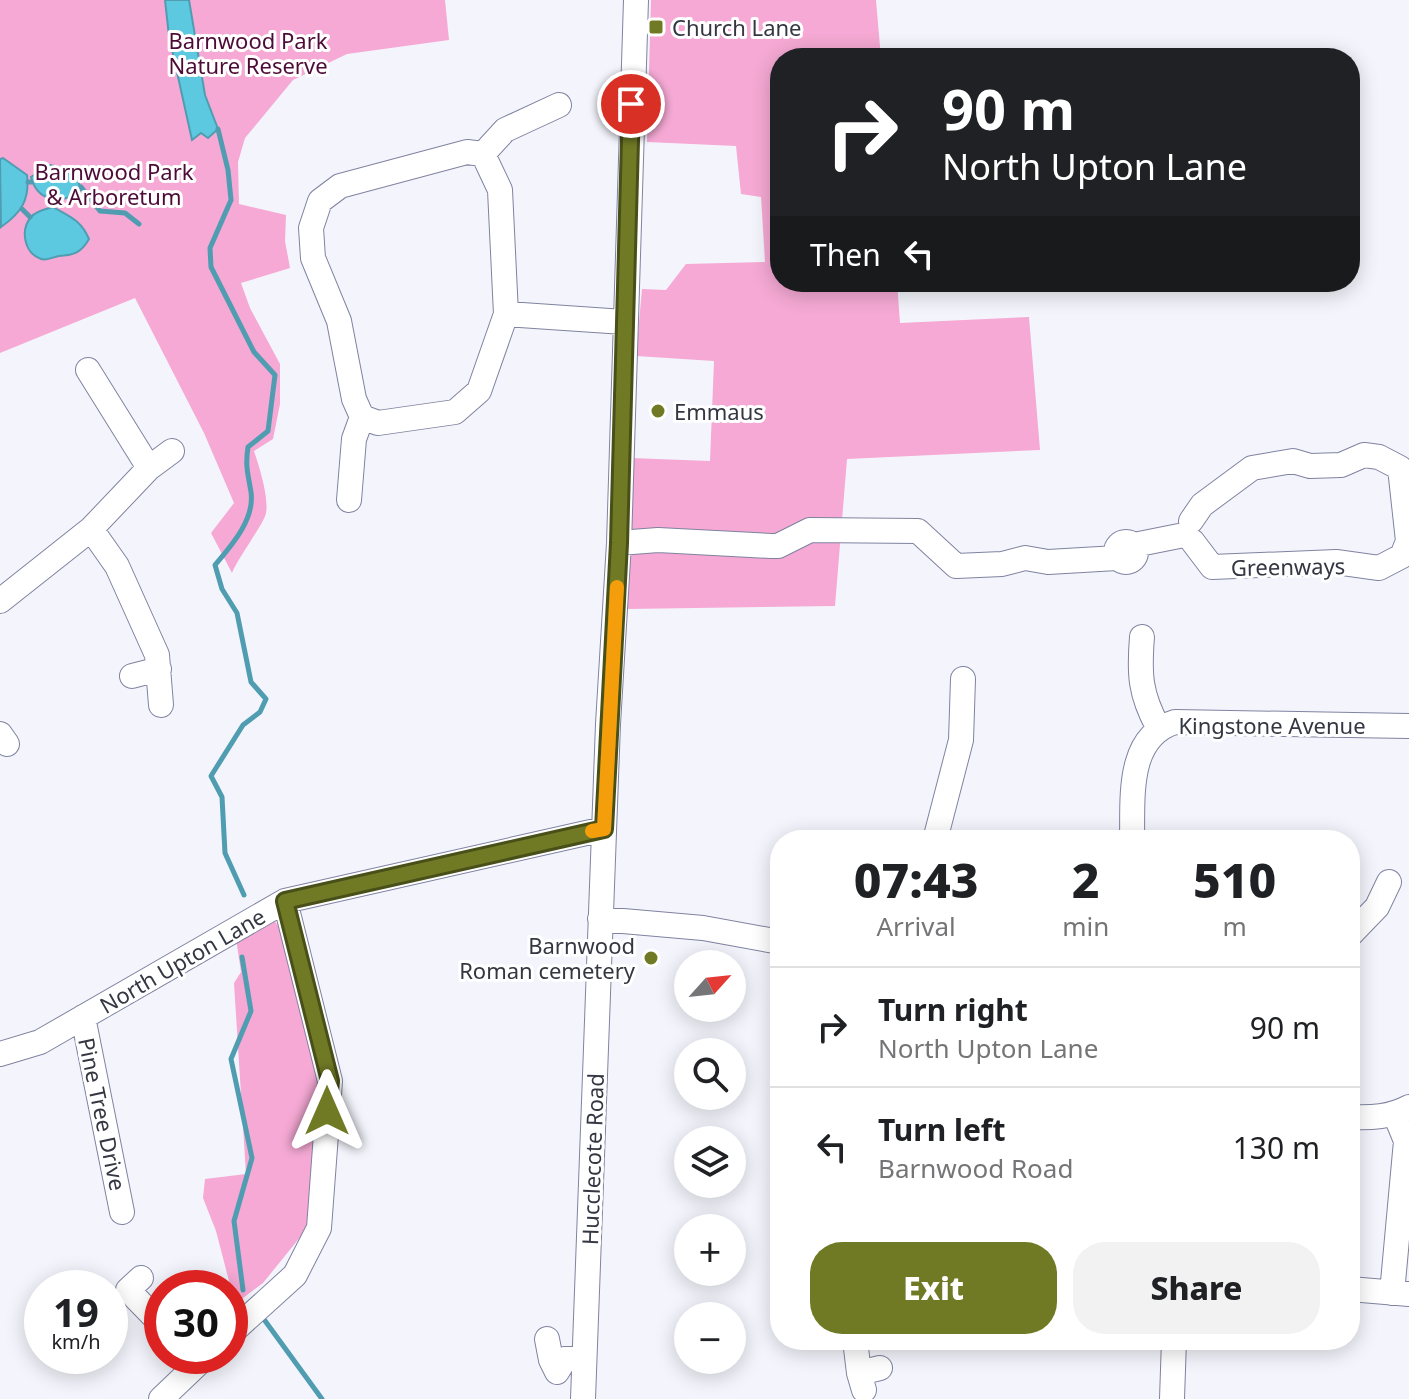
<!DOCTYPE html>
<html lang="en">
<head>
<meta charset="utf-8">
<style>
	:root { --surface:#fff; --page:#f2f2f2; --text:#202124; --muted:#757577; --line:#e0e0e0; --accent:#707a25 }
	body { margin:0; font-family:"Noto Sans",sans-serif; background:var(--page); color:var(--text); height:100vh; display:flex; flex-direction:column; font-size:30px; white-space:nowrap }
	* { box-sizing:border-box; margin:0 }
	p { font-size:26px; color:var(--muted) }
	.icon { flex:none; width:44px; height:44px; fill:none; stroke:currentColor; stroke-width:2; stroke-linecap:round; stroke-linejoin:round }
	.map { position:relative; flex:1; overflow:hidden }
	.details { position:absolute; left:770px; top:830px; width:590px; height:520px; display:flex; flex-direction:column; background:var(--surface); border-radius:32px; box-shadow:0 4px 20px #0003 }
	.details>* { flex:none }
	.top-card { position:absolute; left:770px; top:48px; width:590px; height:244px; border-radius:32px; box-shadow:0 4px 20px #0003; background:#202124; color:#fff; overflow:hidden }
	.needle { width:52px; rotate:63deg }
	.fabs { position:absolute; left:674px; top:950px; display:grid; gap:16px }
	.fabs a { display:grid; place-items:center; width:72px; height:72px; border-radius:50%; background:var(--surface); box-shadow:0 4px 20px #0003; font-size:40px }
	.speed { position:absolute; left:24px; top:1270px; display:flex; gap:16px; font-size:40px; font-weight:700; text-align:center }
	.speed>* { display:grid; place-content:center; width:104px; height:104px; border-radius:50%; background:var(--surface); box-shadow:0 4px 20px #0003; line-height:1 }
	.speed small { font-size:20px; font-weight:400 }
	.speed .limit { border:12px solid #d22; background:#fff; color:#111 }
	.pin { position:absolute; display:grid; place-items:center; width:68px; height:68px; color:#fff; margin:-34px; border:4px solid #fff; border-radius:50%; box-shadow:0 2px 8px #0007 }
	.me { position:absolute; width:88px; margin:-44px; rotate:0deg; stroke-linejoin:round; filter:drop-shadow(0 0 6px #0008) }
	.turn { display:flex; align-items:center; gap:28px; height:168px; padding:0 40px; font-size:36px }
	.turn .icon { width:104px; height:104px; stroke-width:2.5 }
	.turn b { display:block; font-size:56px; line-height:68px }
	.then { display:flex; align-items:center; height:76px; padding:0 40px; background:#0003; gap:16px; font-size:30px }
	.eta { display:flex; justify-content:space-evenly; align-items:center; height:136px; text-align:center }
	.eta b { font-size:48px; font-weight:800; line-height:56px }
	.button { display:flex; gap:16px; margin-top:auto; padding:16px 40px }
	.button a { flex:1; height:92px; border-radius:32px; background:var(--accent); color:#fff; font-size:32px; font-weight:800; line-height:92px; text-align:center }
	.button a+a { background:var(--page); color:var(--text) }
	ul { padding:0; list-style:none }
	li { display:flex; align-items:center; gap:24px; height:120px; padding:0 40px; border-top:2px solid var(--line) }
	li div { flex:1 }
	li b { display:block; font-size:30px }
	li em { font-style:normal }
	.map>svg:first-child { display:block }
</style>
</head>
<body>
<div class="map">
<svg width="1409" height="1399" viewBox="0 0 1409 1399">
	<rect width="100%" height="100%" fill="#f4f5fc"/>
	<path fill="#f5a9d4" d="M0,0h445l4,40 -102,14 -54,26 -48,58 -7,24 1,42 47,11 -1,26 5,27 -49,15 9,25 30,56v40l-7,35 -19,12c5,15 15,46 12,62 -1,9 -28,45 -34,60l-21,-40 23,-30 -30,-70 -69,-135 -135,55z
		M651,0h225l5,58h-101v224h117l3,41 129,-6 11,133 -193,9 -12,147 -209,3 5,-151 79,3 4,-100 -78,-5 6,-67 24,1 20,-26 79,-2 -4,-65 -20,-3 -5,-48 -89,-4z
		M269,914l23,29 29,133 -11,149 -47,58 -28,21 -19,-73 -13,-33 2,-19 41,-5 -12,-191 7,-11 -6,-40z"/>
	<path fill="#5cc9e0" stroke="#509db1" stroke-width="2" d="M165,0h24l16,95 13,34 -10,9 -7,-5 -9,7 -23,-104z
		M3,158l24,17c3,25 -6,38 -26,52l-1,-68z
		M50,165c19,4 31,8 30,29 -21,8 -42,9 -49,-17z
		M53,207c17,10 28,13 36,32 -8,14 -15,16 -30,17 -7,1 -12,5 -18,3 -17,-6 -21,-29 -10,-42 5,-6 15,-8 22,-10z"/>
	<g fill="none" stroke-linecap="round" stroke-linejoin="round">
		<path stroke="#509db1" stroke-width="5" d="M218,129l10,41 3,30 -21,48 1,19 43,85 21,23 -7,56 -20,16c-3,19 0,27 3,45 4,27 -19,53 -36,73l7,24 15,24 14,69 15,17 -6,13 -17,13 -32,51 11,21 3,56 19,42
			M28,182h4
			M81,187l19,24 25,2 14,11
			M22,209l8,8
			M242,957l9,54 -20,48 21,99 -18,63 9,69
			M263,1318l59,81"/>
		<defs>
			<path id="minor" d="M467,152l16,2 17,36 6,124 -27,77 -24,21 -77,11 -16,-6 -8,-18 -15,-78 -26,-63 -2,-30 9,-27 20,-15z
				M483,154l22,-24 54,-25
				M506,314l118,8
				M149,468l23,-17
				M349,500l5,-61 8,-22
				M1191,521l11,-16 50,-37 41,-7 17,5 31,-1 23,-10 15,2 21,11 8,73 -6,15 -23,12 -43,-6 -124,5 -19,-25
				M91,529l26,37 40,89 4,50
				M1116 552a10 10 0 1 1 20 0a10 10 0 1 1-20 0Z
				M619,543l39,-3 113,6h7l32,-16 108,1 38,35 46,-2 23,-6 23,4 69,-4
				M1134,545l45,-9
				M0,601l91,-72 58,-61 -61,-98
				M1142,637c-3,37 -2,57 16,90
				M132,676l27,-7
				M0,734l7,10
				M935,840l26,-100 2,-61
				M1132,840c1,-41 -6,-103 43,-118l234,4
				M600,919l103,9 77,14
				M1350,935l27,-28 12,-25
				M83,1017l39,195
				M0,1054l40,-12 245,-141 319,-72
				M1350,1117c22,1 40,0 59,-10
				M141,1278l-13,12 34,35
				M1350,1289l59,5
				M1392,1293l14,-152 -11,-27
				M230,1334l65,-59 24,-47 11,-147 -45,-180
				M547,1339l4,21 6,12 8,-13 19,-2
				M855,1340l4,33
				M864,1390l-5,-17 21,-5
				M161,1399l45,-43
				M583,1399l25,-675 11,-181 17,-543
				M1172,1399l2,-59"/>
		</defs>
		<use href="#minor" stroke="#7f83a0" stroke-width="26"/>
		<use href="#minor" stroke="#fff" stroke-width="24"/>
	</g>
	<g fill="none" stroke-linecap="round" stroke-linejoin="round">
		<defs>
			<path id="route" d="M327,1111l3,-30 -45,-180 319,-72 15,-286 12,-439"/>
		</defs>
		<use href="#route" stroke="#494f18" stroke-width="20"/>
		<use href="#route" stroke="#707a25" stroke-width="14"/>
		<path stroke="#f59e0b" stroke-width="14" d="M592,831l12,-2 13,-242"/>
	</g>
	<g fill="#707a25" stroke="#fff" stroke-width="3">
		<rect x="648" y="19" width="16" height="16" rx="4"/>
		<circle cx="658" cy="411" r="8"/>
		<circle cx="651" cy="958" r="8"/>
	</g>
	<g text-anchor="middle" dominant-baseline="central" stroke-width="6" stroke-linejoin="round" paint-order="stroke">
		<g font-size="22" fill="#343642" stroke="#fff" text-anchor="start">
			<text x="672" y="27">Church Lane</text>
			<text x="674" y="411">Emmaus</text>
			<text x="635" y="945" text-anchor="end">Barnwood<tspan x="635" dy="25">Roman cemetery</tspan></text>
		</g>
		<g font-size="22" fill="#4d0b37" stroke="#fff">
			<text x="248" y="40">Barnwood Park<tspan x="248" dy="25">Nature Reserve</tspan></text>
			<text x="114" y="171">Barnwood Park<tspan x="114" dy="25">&amp; Arboretum</tspan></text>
		</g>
		<g font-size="22" fill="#343642" stroke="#fff">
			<text transform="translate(1288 566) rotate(-1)">Greenways</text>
			<text x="1272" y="725">Kingstone Avenue</text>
			<text transform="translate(182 960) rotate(-30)">North Upton Lane</text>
			<text transform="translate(103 1114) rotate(78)">Pine Tree Drive</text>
			<text transform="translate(592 1159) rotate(-88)">Hucclecote Road</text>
		</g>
	</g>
</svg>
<div class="fabs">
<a><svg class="needle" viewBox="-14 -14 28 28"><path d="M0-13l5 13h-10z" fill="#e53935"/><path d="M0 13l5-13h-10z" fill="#757577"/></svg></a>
<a><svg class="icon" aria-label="search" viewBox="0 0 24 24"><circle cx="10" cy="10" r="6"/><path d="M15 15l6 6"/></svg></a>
<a><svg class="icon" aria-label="layers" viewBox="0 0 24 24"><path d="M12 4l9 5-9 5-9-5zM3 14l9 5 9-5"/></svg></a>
<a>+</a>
<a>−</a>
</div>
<div class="speed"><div>19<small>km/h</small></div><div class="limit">30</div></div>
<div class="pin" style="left:631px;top:104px;background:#d93025"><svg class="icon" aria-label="arrive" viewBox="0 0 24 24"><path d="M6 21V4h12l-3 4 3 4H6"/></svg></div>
<svg class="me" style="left:327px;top:1111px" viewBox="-20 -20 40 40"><path d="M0-17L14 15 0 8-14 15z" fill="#707a25" stroke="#fff" stroke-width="4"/></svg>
<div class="top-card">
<div class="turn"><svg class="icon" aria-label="right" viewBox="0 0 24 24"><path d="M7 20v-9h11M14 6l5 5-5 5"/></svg><div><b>90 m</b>North Upton Lane</div></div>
<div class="then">Then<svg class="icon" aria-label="left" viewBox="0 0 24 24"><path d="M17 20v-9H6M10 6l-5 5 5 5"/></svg></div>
</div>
<section class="details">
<div class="eta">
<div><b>07:43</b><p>Arrival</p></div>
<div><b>2</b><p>min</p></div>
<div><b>510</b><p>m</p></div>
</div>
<ul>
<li><svg class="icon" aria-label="right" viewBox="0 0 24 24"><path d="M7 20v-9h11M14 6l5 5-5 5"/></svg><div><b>Turn right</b><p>North Upton Lane</p></div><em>90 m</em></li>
<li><svg class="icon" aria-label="left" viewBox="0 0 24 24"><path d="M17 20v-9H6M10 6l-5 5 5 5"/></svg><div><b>Turn left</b><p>Barnwood Road</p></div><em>130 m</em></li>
</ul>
<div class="button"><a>Exit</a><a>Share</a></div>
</section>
</div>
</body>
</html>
